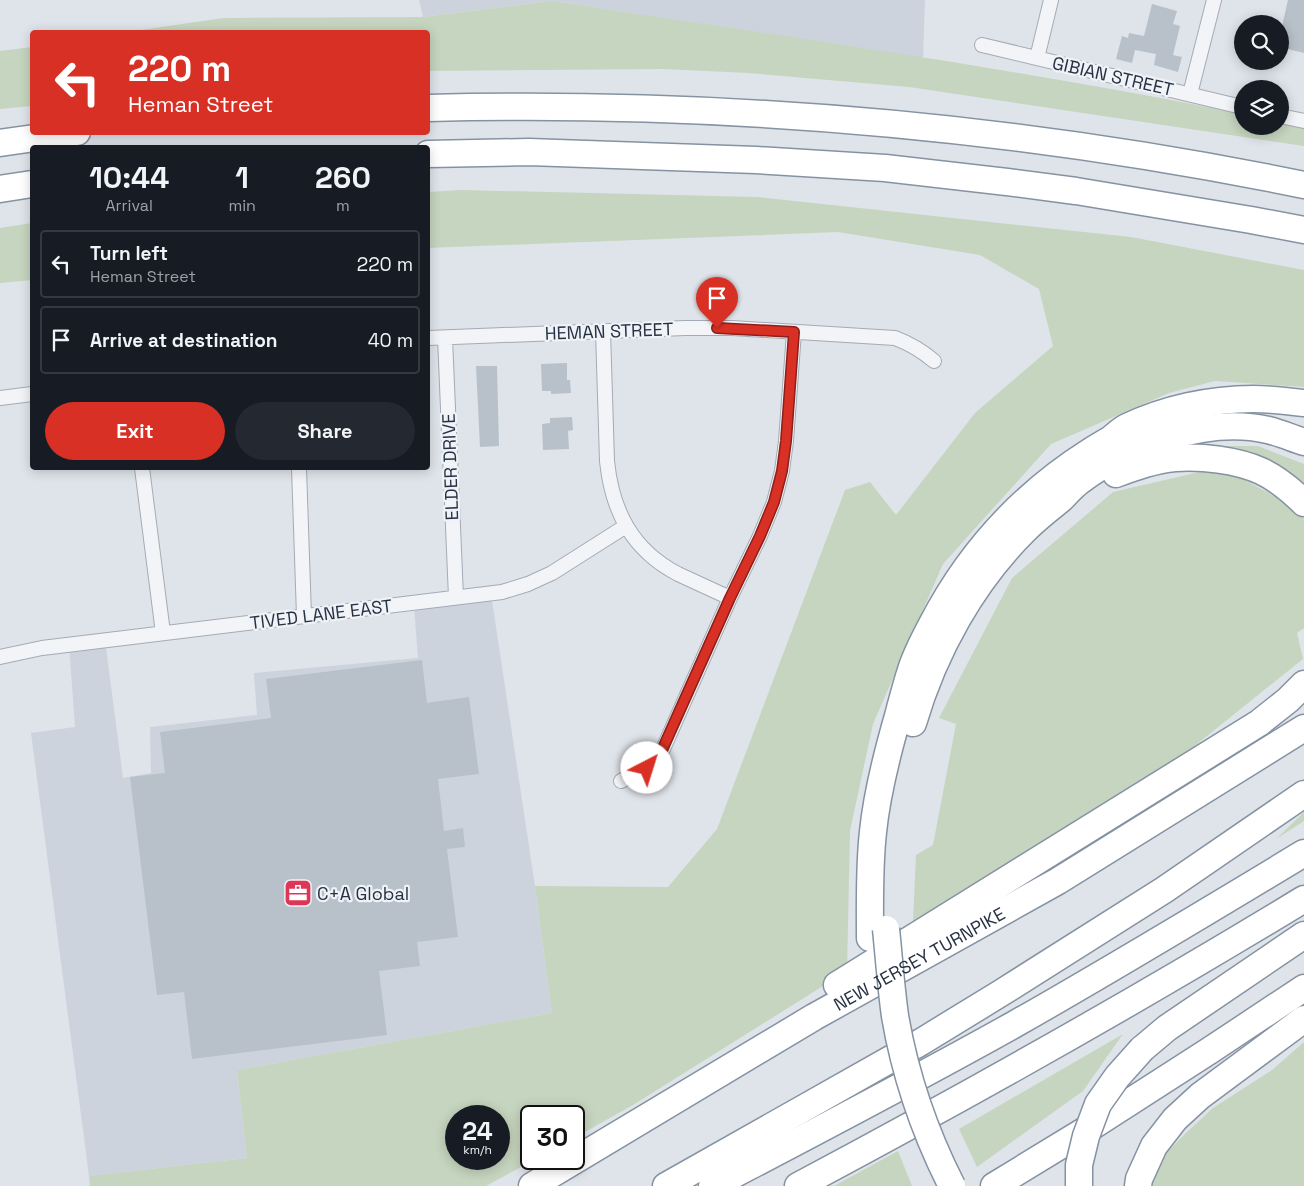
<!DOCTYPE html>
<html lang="en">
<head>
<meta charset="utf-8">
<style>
	:root { --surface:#171b24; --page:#242831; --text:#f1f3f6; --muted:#9ea1a6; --line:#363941; --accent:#d93025 }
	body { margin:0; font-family:"Space Grotesk",sans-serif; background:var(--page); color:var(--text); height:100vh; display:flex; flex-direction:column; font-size:19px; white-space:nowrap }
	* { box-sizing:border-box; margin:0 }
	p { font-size:16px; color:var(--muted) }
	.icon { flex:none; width:28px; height:28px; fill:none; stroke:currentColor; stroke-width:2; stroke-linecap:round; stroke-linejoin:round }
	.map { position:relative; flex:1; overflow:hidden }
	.side { position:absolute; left:30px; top:145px; width:400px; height:325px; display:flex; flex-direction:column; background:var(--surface); border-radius:5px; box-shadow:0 2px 12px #0003 }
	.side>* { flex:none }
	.hud { position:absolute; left:30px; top:30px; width:400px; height:105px; border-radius:5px; box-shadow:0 2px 12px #0003; background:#d93025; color:#fff; overflow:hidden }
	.fabs { position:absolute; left:1234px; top:15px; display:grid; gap:10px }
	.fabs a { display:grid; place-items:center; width:55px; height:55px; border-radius:50%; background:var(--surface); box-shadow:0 2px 12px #0003; font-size:25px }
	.speed { position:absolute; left:445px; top:1105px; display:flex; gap:10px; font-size:25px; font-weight:700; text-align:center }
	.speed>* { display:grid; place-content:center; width:65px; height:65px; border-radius:50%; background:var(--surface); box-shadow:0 2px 12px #0003; line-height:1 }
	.speed small { font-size:12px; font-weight:400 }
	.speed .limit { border:2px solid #111; border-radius:8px; background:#fff; color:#111 }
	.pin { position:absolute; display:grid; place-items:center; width:42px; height:42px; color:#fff; margin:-51px -21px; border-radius:50% 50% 50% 0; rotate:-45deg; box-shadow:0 0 5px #0007 }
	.pin .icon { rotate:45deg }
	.me { position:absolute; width:55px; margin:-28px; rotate:40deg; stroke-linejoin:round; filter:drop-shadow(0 0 4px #0008) }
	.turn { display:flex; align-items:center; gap:18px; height:105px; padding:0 15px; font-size:22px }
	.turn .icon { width:65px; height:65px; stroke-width:2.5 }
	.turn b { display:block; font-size:35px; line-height:42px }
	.eta { display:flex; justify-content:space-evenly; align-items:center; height:85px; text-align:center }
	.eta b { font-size:30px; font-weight:800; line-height:35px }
	.action { display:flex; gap:10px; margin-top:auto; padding:10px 15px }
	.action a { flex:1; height:58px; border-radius:30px; background:var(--accent); color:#fff; font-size:20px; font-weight:800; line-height:58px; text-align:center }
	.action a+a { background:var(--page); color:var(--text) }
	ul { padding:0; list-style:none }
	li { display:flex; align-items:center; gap:15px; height:68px; margin:0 10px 8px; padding:0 5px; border:2px solid var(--line); border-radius:5px }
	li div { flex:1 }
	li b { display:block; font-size:19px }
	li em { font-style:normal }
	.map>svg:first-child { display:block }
</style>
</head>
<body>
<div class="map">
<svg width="1304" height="1186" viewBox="0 0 1304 1186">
	<rect width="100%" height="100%" fill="#dfe4ea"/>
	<path fill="#cdd3dc" d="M419,0h506l-2,58 -371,-57 -129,16z
		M491,594l44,292 17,127 -315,57 10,88 -158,18 -58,-443 44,-6 -6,-83 36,-4 18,138 28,-5 -1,-46 107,-12 -3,-42 164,-15 -4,-52z"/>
	<path fill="#c6d5bf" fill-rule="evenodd" d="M552,1c230,35 462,67 690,113v12h38v-4l24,5v19l-395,-59 -160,-14 -86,-4 -235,2v-39h-301l96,-14 200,-1z
		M32,47v59l-32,3v-58z
		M461,190l296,7 374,40 173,33v117l-89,-6 -46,12 -118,51 -108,120 -70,160 -23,107 -3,140 -214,134 -59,33v-22h-43v43h5l-50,27h-396l-1,-10 158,-18 -10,-88 315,-57 -17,-127 133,1 49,-58 128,-339 25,-8 26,33 79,-102 78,-67 -14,-57 -59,-34 -142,-23 -410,16v-56zM456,1116h43v43h-43z
		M32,223v57l-32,3v-55z
		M1211,446h47l46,18v28z
		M1221,467l79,43 4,10v108l-7,5 6,26 -111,89 -279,173 3,-66 17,-10 23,-121 -17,-6 73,-140 101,-86z
		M1304,812v9l-28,18z
		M1123,1034l-40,57 -106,76 -18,-38z
		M1304,1042v144h-152l9,-28 26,-26 26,-24 59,-38z
		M898,1151l14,35h-78z"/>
	<path fill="#b8c0ca" d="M1288,0h16v53l-24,-6v-12z
		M1152,4l25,7 -4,13 7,2 -7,29 9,2 -4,15 -24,-7 2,-11 -21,-4 -3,13 -16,-4 6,-23 6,2 1,-5 15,3z
		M567,363v17h3l1,13 -20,1v-3h-9l-1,-27z
		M476,366h21l2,80 -19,1z
		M572,417l1,13 -5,1 1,18 -26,1 -1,-26 8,-1v-5z
		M422,660l5,43 42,-6 10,77 -41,5 6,52 19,-3 2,19 -18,2 11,88 -41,5 3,24 -41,5 8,64 -195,24 -8,-67 -27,3 -27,-218 35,-4 -5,-41 111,-14 -5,-39z"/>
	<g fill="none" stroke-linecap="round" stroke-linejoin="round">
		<defs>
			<path id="minor" d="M982,45l260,62
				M1037,58l14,-58
				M1190,94l24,-94
				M1280,116l24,5
				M603,331l4,130c5,50 25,89 71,113 17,8 35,16 52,24
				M428,338l257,-10h47l163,10c16,6 26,12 39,23
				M445,338l11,259
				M0,398l32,-4
				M142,468l21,165
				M299,468l5,148
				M0,657l42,-9 460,-56 26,-8 24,-11 74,-47
				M621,781l26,-13 16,-19 67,-151 30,-62 14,-34 8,-31 4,-30 8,-109"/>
			<g id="motorway">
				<path d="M428,108c293,-7 588,18 876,77"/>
				<path d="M0,143l77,-11"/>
				<path d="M428,154l101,-2 227,8 129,8 122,14 69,9 175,29 53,10"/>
				<path d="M0,189l32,-5"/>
				<path d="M1116,474c19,-7 38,-14 59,-16 26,-2 62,2 86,13 17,8 30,19 43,32"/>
				<path d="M913,723c21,-72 60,-142 113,-194 11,-11 23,-20 35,-30 6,-6 12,-13 19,-18 49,-37 127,-65 188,-51 12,3 24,8 36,12"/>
				<path d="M870,938c0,-35 -1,-71 3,-106 4,-40 14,-78 25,-116 4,-15 8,-31 13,-46 5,-16 13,-31 21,-46 37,-71 91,-130 159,-173 6,-4 13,-8 20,-12 5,-4 10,-9 16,-12 38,-18 83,-28 126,-28 17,0 34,2 51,4"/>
				<path d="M837,985l422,-262 29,-23 16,-16"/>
				<path d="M1142,1049l25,-21 137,-93"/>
				<path id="s1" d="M532,1186l282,-169 244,-136 246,-153"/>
				<path d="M666,1186l255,-144 80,-49 163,-103 140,-96"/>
				<path d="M712,1186c101,-53 203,-106 303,-162 97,-55 193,-113 289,-171"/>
				<path d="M798,1186c171,-91 340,-186 506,-287"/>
				<path d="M994,1186l100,-61 115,-74 95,-63"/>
				<path d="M1138,1186l1,-7 15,-33 21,-27 25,-23 104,-77"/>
			</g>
		</defs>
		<use href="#minor" stroke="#a4abb5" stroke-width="16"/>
		<use href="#motorway" stroke="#8592a2" stroke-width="29"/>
		<use href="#minor" stroke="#f2f4f8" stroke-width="14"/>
		<use href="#motorway" stroke="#fff" stroke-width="26"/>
		<defs>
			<path id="motorway-bridge" d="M886,929c3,29 5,58 9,87 10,58 30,117 57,170
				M1079,1186v-21l7,-29 12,-32 19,-27 25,-28"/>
		</defs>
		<use href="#motorway-bridge" stroke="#8592a2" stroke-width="29" stroke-linecap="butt"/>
		<use href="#motorway-bridge" stroke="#fff" stroke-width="26"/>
	</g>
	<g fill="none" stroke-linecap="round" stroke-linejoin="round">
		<defs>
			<path id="route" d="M647,768l16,-20 67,-150 30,-62 14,-34 8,-31 4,-30 8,-109 -77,-4"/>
		</defs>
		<use href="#route" stroke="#8d1f18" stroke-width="12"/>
		<use href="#route" stroke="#d93025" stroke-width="9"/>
	</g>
	<defs>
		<symbol id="office-square" viewBox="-11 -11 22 22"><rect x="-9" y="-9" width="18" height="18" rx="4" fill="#dd3657" stroke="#eff3f7"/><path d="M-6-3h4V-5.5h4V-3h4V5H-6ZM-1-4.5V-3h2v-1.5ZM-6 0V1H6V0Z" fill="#fff"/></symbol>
	</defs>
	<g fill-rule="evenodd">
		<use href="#office-square" x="282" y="877" width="32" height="32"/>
	</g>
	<g text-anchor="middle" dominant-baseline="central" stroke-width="4.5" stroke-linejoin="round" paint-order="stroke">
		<g font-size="18" fill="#263243" stroke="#eff3f7">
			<text transform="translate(1113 76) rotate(13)">GIBIAN STREET</text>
			<text transform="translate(609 331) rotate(-2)">HEMAN STREET</text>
			<text transform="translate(450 467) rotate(-92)">ELDER DRIVE</text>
			<text transform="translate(321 614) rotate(-7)">TIVED LANE EAST</text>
			<text stroke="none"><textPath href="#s1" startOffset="449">NEW JERSEY TURNPIKE</textPath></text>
		</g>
		<g font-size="18" fill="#263243" stroke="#eff3f7" text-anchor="start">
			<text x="317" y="893">C+A Global</text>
		</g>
	</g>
</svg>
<div class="fabs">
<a><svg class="icon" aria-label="search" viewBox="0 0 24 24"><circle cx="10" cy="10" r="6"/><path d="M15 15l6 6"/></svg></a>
<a><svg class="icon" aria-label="layers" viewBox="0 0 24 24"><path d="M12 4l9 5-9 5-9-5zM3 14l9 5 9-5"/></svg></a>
</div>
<div class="speed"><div>24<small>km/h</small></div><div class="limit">30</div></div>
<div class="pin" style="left:717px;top:328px;background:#d93025"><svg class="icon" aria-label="arrive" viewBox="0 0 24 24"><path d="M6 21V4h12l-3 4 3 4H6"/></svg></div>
<svg class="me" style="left:647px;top:768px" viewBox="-20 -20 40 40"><circle r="19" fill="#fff"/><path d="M0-13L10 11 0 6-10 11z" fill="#d93025"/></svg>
<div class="hud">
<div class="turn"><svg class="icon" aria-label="left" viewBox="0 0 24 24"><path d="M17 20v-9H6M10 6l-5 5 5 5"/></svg><div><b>220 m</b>Heman Street</div></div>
</div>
<section class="side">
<div class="eta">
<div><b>10:44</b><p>Arrival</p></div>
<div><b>1</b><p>min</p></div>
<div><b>260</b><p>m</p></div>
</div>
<ul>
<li><svg class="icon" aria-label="left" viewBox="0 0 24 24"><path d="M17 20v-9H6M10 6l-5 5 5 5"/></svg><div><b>Turn left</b><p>Heman Street</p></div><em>220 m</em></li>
<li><svg class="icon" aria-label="arrive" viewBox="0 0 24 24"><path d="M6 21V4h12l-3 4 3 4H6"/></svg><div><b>Arrive at destination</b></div><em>40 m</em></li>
</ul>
<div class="action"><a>Exit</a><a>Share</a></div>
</section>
</div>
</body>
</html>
